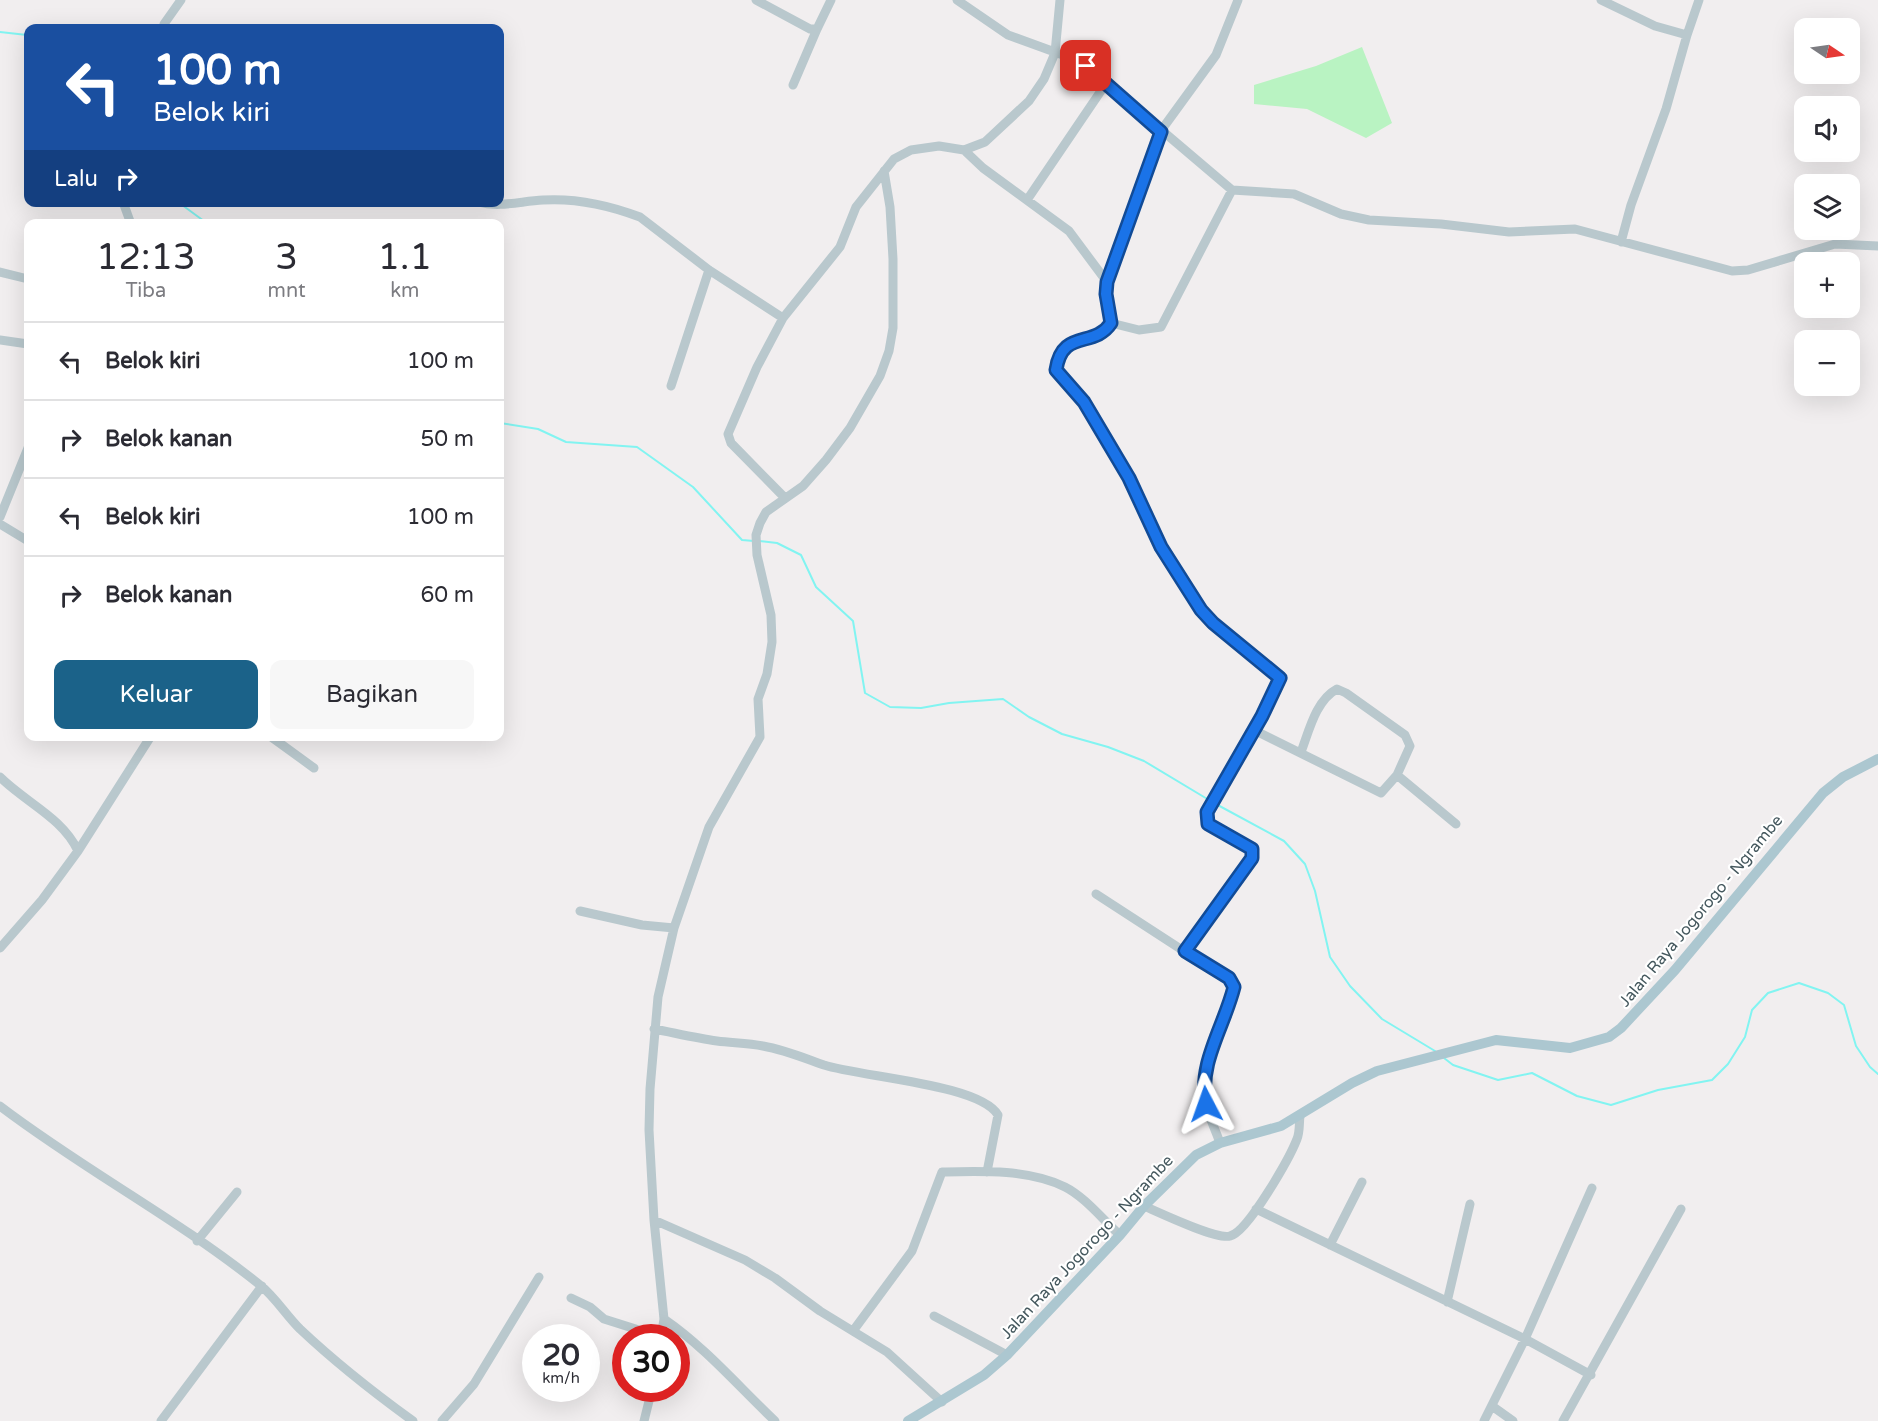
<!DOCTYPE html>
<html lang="id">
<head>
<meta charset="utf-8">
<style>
	:root { --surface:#fff; --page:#f7f7f7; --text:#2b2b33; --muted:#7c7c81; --line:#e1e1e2; --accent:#1b6289 }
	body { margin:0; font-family:"Varela Round",sans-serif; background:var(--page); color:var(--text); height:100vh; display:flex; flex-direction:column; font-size:22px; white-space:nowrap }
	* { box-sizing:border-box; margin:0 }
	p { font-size:20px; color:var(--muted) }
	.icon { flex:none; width:33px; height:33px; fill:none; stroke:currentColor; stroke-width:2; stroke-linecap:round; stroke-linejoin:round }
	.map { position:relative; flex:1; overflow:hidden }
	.panel { position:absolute; left:24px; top:219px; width:480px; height:522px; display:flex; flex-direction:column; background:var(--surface); border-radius:12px; box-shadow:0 6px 24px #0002 }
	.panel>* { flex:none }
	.top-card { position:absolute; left:24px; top:24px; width:480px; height:183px; border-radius:12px; box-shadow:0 6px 24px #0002; background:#1a4fa0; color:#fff; overflow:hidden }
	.needle { width:39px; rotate:103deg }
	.controls { position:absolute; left:1794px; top:18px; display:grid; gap:12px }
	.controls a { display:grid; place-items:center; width:66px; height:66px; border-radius:12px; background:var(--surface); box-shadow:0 6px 24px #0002; font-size:30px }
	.speed { position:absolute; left:522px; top:1324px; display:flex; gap:12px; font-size:30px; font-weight:700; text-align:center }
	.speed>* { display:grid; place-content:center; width:78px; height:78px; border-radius:50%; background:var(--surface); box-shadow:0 6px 24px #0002; line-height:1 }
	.speed small { font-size:15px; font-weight:400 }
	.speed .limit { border:9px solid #d22; background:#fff; color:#111 }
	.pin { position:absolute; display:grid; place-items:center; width:51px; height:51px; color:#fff; margin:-26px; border-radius:12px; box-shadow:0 3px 9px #0006 }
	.me { position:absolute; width:66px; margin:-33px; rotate:356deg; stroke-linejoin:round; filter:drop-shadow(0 0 4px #0008) }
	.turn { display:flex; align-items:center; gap:21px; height:126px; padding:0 30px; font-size:27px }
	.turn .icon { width:78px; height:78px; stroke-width:2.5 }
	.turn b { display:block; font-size:42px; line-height:51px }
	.then { display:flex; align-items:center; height:57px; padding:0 30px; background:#0003; gap:12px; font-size:22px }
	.eta { display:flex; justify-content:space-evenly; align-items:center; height:102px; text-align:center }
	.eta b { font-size:36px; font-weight:600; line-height:42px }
	.primary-button { display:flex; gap:12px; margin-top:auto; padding:12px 30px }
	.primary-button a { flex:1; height:69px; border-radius:12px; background:var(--accent); color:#fff; font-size:24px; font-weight:600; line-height:69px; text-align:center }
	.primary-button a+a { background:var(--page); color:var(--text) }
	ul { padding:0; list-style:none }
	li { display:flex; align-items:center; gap:18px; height:78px; padding:0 30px; border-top:2px solid var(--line) }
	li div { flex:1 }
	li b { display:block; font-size:22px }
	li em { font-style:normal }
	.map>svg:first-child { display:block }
</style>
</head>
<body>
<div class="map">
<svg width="1878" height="1421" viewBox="0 0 1878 1421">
	<rect width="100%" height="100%" fill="#f1eeef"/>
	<path fill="#b9f3c2" d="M1362,47l30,76 -26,15 -59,-29 -53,-5v-19l62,-19z"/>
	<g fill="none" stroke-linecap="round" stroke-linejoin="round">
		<path stroke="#82f4f1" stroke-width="2" d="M0,32l27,3 1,2
			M178,202l30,22
			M500,423l38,6 28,13 71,5 56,40 49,53 12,1
			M759,541l18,2 24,12 15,32 37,34 12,72 25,14 31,1 28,-5 54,-4 26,18 33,17 46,13 36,14 65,39
			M1214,803l70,38 21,23 10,27 15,66 20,29 32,33 53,32
			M1444,1058l9,7 45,15 34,-7 45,23 34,9 47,-15 54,-10 16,-16 17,-27 7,-27 16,-17 31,-10 29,10 16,12 12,41 14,21 8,7"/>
		<path stroke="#b9c8cd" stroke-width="9" d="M756,0l54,29h7l14,-29
			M957,0l51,35 66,24 12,7 146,124 62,4 47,20 28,6 72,4 68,8 66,-3 157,42 16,-1 87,-26 43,2
			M1601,0l54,26 32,9 -21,74 -35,96 -10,37
			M164,24l17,-24
			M1687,35l12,-35
			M793,85l24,-56
			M964,150l19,18 86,63 38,51
			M1027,200l80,-118
			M123,202l8,22
			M478,202c22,6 43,-1 65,-2 32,-2 68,6 97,17l69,53 74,48
			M0,272l28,7
			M1111,323l28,7 22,-3 71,-137
			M0,340l28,4
			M671,386l38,-116
			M785,498l-54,-55 -3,-9 29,-67 26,-49 57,-71 16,-40 38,-48 17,-9 28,-4 25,4 21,-8 44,-41 15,-22 11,-26 5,-53
			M0,517l28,-69
			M0,524l28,17
			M1254,730l127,63 16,-18 13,-29 -5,-11 -59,-42 -9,-4c-21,11 -28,42 -36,63
			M270,736l44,32
			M1397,775l59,49
			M0,777c25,25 63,41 78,74
			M1096,894l137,89c5,25 -28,69 -30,97 -2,22 10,43 17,63
			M580,911l62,14 32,3
			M0,948l42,-48 36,-49 73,-115
			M1185,951l67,-93v-9l-44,-25 -1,-13 55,-95 18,-38 -67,-55 -12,-13 -40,-63 -32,-69 -45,-76 -28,-32c6,-42 38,-21 55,-47l-5,-29 1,-12 53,-150 56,-77 22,-55
			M654,1029c21,4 42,9 63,12 16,2 31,2 46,5 22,4 41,12 61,19 37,12 156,19 174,50l-11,57
			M0,1106c84,64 178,113 260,179 15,12 26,30 40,44 36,34 73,63 113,92
			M1144,1206c16,7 73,34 86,30 18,-4 60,-79 67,-97 3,-7 2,-16 3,-23
			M1256,1209l269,130 66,36
			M654,1220l91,40 30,18 45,33 67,41 55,50
			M197,1241l40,-49
			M1330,1245l32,-63
			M571,1298l19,9 14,12 57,18
			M1447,1302l23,-98
			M934,1316l73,39
			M664,1319c42,29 74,67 111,102
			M853,1331l59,-80 30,-79c38,-1 87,-3 123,15 20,10 38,33 55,48
			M661,1338l3,-19 -10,-99 -5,-90 1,-41 8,-92 16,-69 35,-101 51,-90 -2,-38 9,-25 5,-32 -1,-27 -14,-60 -1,-20 4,-12 6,-11 37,-26 23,-26 24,-32 30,-52 9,-25 4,-23v-69l-3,-52 -6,-36
			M1492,1406l21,15
			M161,1421l101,-135
			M442,1421l32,-37 65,-107
			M644,1421l8,-32
			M1484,1421l41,-82 67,-151
			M1563,1421l118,-212"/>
		<path stroke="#acc7d0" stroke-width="10" d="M908,1421l76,-46 23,-20 113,-120 24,-29 52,-51 24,-12 61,-17 71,-43 25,-12 119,-31 74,8 39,-11 12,-9 54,-58 148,-177 20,-16 35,-18"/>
	</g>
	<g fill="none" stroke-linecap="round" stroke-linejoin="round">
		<defs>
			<path id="route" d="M1086,66l75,66 -54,150 -1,12 5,29c-17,26 -49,5 -55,47l28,32 45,76 32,69 40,63 12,13 67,55 -18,38 -55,96 1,12 44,25v9l-67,93 44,27 5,9c-10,40 -36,76 -28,117"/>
		</defs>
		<use href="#route" stroke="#114b97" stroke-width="15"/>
		<use href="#route" stroke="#1a73e8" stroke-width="10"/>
	</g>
	<g text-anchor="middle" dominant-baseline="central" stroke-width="4.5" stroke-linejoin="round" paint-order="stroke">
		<g font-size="16" fill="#45585e" stroke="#fff">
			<text transform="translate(1701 911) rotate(-50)">Jalan Raya Jogorogo - Ngrambe</text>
			<text transform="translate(1087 1247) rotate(-47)">Jalan Raya Jogorogo - Ngrambe</text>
		</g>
	</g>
</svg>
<div class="controls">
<a><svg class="needle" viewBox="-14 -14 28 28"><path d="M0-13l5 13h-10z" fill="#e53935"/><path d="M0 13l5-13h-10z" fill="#7c7c81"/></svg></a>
<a><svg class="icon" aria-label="sound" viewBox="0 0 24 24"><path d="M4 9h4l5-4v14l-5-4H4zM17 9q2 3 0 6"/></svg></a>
<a><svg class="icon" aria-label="layers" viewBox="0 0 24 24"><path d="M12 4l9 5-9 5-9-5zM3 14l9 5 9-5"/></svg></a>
<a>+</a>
<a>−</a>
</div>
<div class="speed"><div>20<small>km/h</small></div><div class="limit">30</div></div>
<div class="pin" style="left:1086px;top:66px;background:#d93025"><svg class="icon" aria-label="arrive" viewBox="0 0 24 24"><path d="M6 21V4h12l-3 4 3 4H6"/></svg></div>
<svg class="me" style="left:1206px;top:1104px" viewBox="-20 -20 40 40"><path d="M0-17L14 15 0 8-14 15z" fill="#1a73e8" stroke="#fff" stroke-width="4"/></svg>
<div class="top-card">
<div class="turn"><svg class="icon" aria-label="left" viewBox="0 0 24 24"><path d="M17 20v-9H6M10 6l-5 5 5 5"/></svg><div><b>100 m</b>Belok kiri</div></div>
<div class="then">Lalu<svg class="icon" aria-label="right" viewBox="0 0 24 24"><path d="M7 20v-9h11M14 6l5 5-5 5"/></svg></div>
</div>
<section class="panel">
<div class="eta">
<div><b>12:13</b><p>Tiba</p></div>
<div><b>3</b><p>mnt</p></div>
<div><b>1.1</b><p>km</p></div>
</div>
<ul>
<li><svg class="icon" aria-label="left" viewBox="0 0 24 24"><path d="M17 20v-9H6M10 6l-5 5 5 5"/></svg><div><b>Belok kiri</b></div><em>100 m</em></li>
<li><svg class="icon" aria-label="right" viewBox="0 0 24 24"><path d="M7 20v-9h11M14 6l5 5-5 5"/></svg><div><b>Belok kanan</b></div><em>50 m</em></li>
<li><svg class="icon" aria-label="left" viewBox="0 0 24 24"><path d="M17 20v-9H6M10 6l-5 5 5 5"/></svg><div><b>Belok kiri</b></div><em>100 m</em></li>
<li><svg class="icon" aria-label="right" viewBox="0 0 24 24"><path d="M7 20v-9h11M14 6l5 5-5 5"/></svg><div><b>Belok kanan</b></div><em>60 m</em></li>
</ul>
<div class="primary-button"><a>Keluar</a><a>Bagikan</a></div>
</section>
</div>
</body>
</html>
